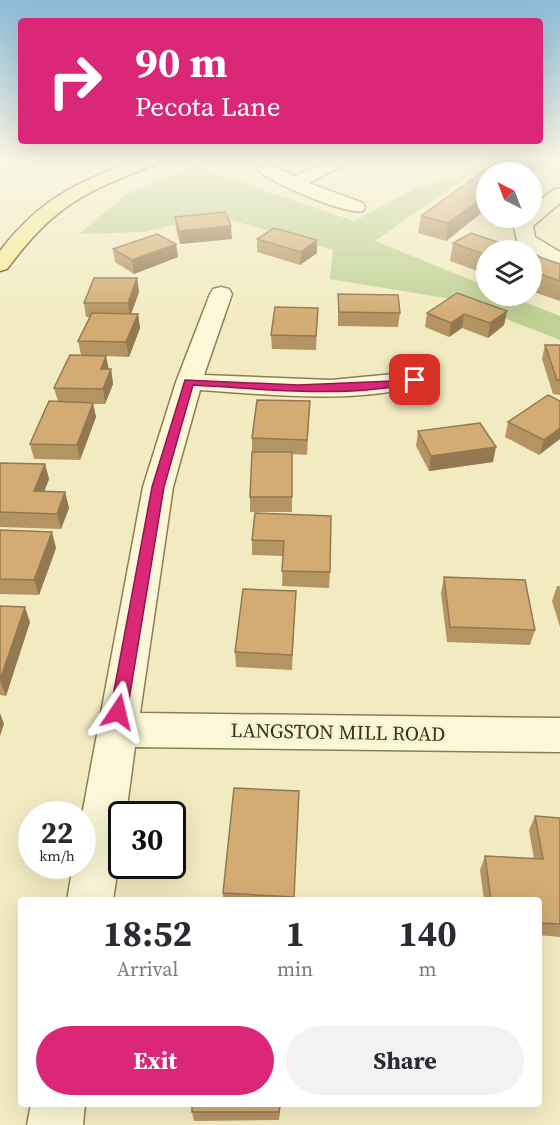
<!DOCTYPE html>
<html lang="en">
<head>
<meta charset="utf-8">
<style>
	:root { --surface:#fff; --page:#f2f2f3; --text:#2b2b33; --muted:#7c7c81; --accent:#db2777 }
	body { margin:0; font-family:"Source Serif 4",serif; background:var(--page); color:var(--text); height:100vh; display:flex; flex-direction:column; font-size:22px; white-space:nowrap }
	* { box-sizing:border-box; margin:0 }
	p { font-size:20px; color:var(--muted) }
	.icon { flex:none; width:33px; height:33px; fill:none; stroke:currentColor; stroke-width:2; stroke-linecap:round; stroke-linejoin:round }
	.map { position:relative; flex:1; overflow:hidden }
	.side { position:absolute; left:18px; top:897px; width:524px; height:210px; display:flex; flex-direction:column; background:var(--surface); border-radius:6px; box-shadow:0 6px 24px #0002 }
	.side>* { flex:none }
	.hud { position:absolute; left:18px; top:18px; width:525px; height:126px; border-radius:6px; box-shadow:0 6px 24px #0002; background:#db2777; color:#fff; overflow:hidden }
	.needle { width:39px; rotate:318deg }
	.controls { position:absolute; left:476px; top:162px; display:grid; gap:12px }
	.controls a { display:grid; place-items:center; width:66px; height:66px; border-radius:50%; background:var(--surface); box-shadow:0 6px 24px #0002; font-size:30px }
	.speed { position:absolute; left:18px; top:801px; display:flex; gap:12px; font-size:30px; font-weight:700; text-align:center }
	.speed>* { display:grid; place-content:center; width:78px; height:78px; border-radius:50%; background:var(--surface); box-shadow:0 6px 24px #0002; line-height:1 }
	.speed small { font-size:15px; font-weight:400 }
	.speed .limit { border:3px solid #111; border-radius:9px; background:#fff; color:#111 }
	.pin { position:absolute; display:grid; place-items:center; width:51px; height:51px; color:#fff; margin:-26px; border-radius:12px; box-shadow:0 3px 9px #0006 }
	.me { position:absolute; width:66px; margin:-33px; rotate:10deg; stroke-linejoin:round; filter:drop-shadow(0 0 4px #0008) }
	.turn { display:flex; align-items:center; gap:21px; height:126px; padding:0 18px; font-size:27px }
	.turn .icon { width:78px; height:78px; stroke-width:2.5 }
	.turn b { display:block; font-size:42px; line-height:51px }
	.eta { display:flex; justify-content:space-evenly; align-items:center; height:102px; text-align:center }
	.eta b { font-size:36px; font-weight:700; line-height:42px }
	.cta { display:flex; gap:12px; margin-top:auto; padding:12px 18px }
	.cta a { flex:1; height:69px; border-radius:36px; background:var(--accent); color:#fff; font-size:24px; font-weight:700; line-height:69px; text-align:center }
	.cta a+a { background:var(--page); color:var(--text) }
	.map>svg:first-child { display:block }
</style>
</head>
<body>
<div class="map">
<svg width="560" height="1125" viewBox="0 0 560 1125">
	<rect width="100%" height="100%" fill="#f2ebc2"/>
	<path fill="#c0d195" d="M194,166l160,55 60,-32 58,-16 -97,68 111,45v10h23l51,20v24l-103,-40 -127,-21 3,-29 -101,-30 -43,1 -45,11 -65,2 49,-41z"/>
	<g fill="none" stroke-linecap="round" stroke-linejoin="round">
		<defs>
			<path id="minor" d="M331,160h23l-45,23 54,20 2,4 -2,4c-17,4 -96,-29 -107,-43l9,-5 30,13z
				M560,188v15l-27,23 2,11 25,15v15l-42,-23 -5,-20 6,-6h12v-10l22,-18z
				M221,287l8,2 3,5 -28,81 127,5 84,-8 9,3 4,5 -4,5c-73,19 -150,10 -224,5l-27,97 -33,226 420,5v34l-425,-5 -9,67h-4v29l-9,57h-46l6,-34h9v-51l61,-328 33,-105 34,-88 3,-5z
				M31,1104h54l-2,21h-56z"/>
			<path id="major" d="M135,160h24l-3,4c-73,29 -100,40 -149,105l-7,2v-20c41,-53 75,-67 135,-91z"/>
		</defs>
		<use href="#minor" stroke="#8d7d57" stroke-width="3"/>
		<use href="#major" stroke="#5b4a2c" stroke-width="3"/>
		<use href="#minor" fill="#fcf7d6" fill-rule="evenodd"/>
		<use href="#major" fill="#f8ea96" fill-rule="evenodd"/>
	</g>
	<path fill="#b59464" d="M499,160h52l-7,5 -7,-1 -1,6 -90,71 -28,-8 3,-17z
		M175,217l57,22 -52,5 -4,-14z
		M257,239l60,14 -17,12 -43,-13z
		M453,243l33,7v24l-36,-13z
		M176,244l2,13 -44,17 -19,-12 -2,-13z
		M531,254l29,10v37l-29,-10z
		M137,278l2,14 -8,22h7l2,14 -11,29 -48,-2 -3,-14 12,-24h-4l-2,-14z
		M338,294l62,19 -2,14 -60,-1z
		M318,308l-2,42 -44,-1 -1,-14z
		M507,311l-3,14 -16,13 -26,-10 -13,9 -24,-10 2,-14z
		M545,345h15v50l-7,-1 -11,-35z
		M106,356l2,13h3l2,15 -8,20h-12l3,13 -16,43 -46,-1 -4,-15 28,-43 -4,-13z
		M310,401l-3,54 -15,-1v58h-42v-15l2,-45v-14z
		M560,401l-21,54 -34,-18 3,-15z
		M418,431l75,31 -64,9 -13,-25z
		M0,463l45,1 4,15 -5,13h21l4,16 -8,21 -61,-2z
		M255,513l75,59 -1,16 -47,-2 1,-30 -31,-1v-15z
		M0,530l56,18 -17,47 -39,-1z
		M444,577l91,53 -5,15 -83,-3 -6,-49z
		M557,586h3v41l-8,-26z
		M296,591l-4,79 -56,-3 -1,-15z
		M0,606l30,16 -24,74 -6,-1z
		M299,791l-5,109h-71v-7z
		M535,816l25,2v119l-22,-2v-35h-54l-4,-30 5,-14 49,3 -5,-29z
		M192,1104h89l-2,16 -85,1 -2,-9z"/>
	<path fill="#947851" d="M532,160h6l-2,10 -5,4v-2h-16z
		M545,160h6l-7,5z
		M486,195v14l-40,32 2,-18z
		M231,226l1,13 -52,5 -1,-13z
		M317,240v13l-17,12 1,-13z
		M176,244l2,13 -44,17 -2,-14z
		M137,278l2,14 -9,25 -2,-14z
		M507,311l-3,14 -16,13 2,-15z
		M138,314l2,14 -11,29 -3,-15z
		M464,314l-2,14 -13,9 2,-14z
		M106,356l3,14 -8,-1z
		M111,369l2,15 -8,20 -2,-15z
		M93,403l3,14 -16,43 -3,-15z
		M560,428v11l-21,16 5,-15z
		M496,447l-3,15 -64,9 2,-15z
		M45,464l4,15 -11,28 -4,-16z
		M65,492l4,16 -8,21 -4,-15z
		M52,532l4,16 -17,47 -5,-15z
		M25,607l5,15 -24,74 -6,-16z
		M0,713l4,11 -4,12z"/>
	<path fill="#d3ac74" stroke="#947851" stroke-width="1.5" d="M499,160h33l-17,12h-29v23l-38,28 -27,-7z
		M225,212l6,14 -52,5 -4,-14z
		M274,228l43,12 -16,12 -44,-13z
		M471,233l50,17h-35v5l-33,-12z
		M157,234l19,10 -44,16 -19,-11z
		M531,254l29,10v17l-29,-10z
		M94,278h43l-9,25h-44z
		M457,293l50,18 -17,12 -26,-9 -13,9 -24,-10z
		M338,294l60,1 2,18 -61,-1z
		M275,307l43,1 -2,28 -45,-1z
		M92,313l46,1 -12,28 -48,-1z
		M545,345h15v35h-3z
		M70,355l36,1 -5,13h10l-8,20 -49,-1z
		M548,395l12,6v27l-16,12 -36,-18z
		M257,400l53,1 -3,39 -55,-2z
		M49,401l44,2 -16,42 -47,-1z
		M480,423l16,24 -65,9 -13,-25z
		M252,452h40v45h-42z
		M0,463l45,1 -11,27 31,1 -8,22 -57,-2z
		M255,513l76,3 -1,56 -48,-1 2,-30 -32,-1z
		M0,530l52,2 -18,48 -34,-1z
		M444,577l81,3 10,50 -85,-3z
		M243,589l53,2 -4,64 -57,-3z
		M0,606l25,1 -25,73z
		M234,788l65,3 -5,106 -71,-4z
		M535,816l25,2v106l-22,-1v-23h-47l-6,-44 58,3z
		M192,1104h88l-1,8h-87z"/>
	<linearGradient id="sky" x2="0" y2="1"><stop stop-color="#8dbad8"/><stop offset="0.5" stop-color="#f9f6e4"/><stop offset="1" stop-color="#f9f6e4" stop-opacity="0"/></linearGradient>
	<rect width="560" height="317" fill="url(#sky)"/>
	<path fill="#db2777" stroke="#8e194d" stroke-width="1.5" d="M415,376l6,4 -2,2c-71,17 -154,7 -226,3l-29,102 -37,225 -3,5h-11l-3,-5 42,-225 33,-107 113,5 95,-4z"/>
	<g text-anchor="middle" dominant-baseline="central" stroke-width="6" stroke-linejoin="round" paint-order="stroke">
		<g font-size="20" fill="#3c311d" stroke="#f8f4d2">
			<text transform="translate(338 732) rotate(1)">LANGSTON MILL ROAD</text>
		</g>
	</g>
</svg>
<div class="controls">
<a><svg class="needle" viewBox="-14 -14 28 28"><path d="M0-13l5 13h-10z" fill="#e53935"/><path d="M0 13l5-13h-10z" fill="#7c7c81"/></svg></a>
<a><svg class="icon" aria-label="layers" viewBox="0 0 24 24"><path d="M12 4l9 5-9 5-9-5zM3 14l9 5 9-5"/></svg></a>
</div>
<div class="speed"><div>22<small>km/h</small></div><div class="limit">30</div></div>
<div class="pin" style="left:415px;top:380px;background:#d93025"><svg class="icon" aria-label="arrive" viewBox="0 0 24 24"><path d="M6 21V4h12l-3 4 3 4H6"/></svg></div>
<svg class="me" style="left:118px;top:712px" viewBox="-20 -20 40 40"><path d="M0-17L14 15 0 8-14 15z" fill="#db2777" stroke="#fff" stroke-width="4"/></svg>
<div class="hud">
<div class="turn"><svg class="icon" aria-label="right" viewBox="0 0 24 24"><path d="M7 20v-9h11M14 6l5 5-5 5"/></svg><div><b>90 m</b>Pecota Lane</div></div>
</div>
<section class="side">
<div class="eta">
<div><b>18:52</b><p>Arrival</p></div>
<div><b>1</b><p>min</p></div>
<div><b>140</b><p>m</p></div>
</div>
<div class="cta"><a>Exit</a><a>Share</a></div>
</section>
</div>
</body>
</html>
